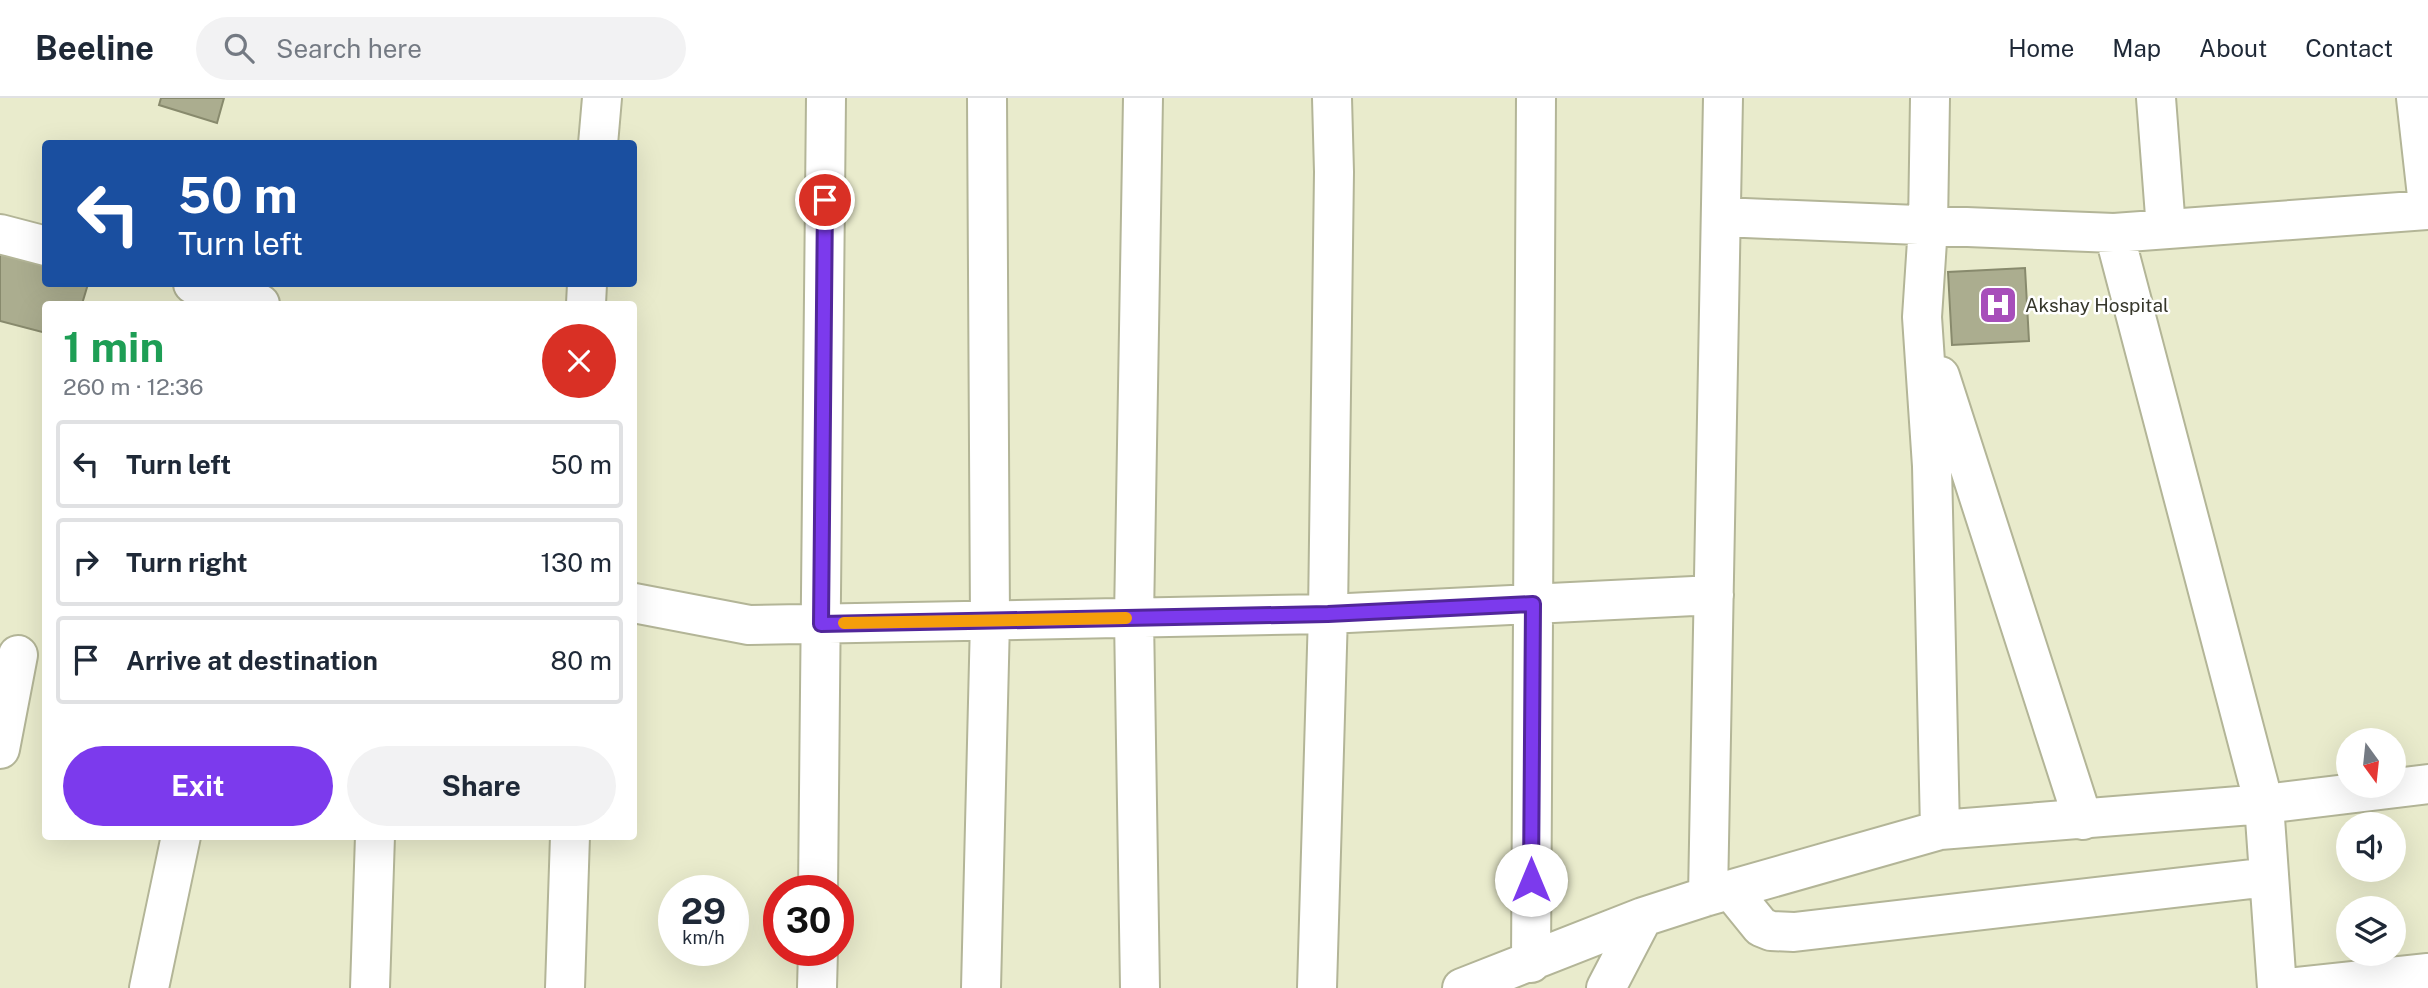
<!DOCTYPE html>
<html lang="en">
<head>
<meta charset="utf-8">
<style>
	:root { --surface:#fff; --page:#f2f2f3; --text:#1f2937; --muted:#747a83; --line:#e0e1e3; --accent:#7c3aed }
	body { margin:0; font-family:"Public Sans",sans-serif; background:var(--page); color:var(--text); height:100vh; display:flex; flex-direction:column; font-size:26px; white-space:nowrap }
	* { box-sizing:border-box; margin:0 }
	p { font-size:23px; color:var(--muted) }
	.icon { flex:none; width:38px; height:38px; fill:none; stroke:currentColor; stroke-width:2; stroke-linecap:round; stroke-linejoin:round }
	.map { position:relative; flex:1; overflow:hidden }
	.panel { position:absolute; left:42px; top:203px; width:595px; height:539px; display:flex; flex-direction:column; background:var(--surface); border-radius:7px; box-shadow:0 7px 28px #0002 }
	.panel>* { flex:none }
	.guide { position:absolute; left:42px; top:42px; width:595px; height:147px; border-radius:7px; box-shadow:0 7px 28px #0002; background:#1a4fa0; color:#fff; overflow:hidden }
	.needle { width:46px; rotate:165deg }
	.buttons { position:absolute; left:2336px; top:630px; display:grid; gap:14px }
	.buttons a { display:grid; place-items:center; width:70px; height:70px; border-radius:50%; background:var(--surface); box-shadow:0 7px 28px #0002; font-size:35px }
	.speed { position:absolute; left:658px; top:777px; display:flex; gap:14px; font-size:35px; font-weight:700; text-align:center }
	.speed>* { display:grid; place-content:center; width:91px; height:91px; border-radius:50%; background:var(--surface); box-shadow:0 7px 28px #0002; line-height:1 }
	.speed small { font-size:18px; font-weight:400 }
	.speed .limit { border:10px solid #d22; background:#fff; color:#111 }
	.pin { position:absolute; display:grid; place-items:center; width:60px; height:60px; color:#fff; margin:-30px; border:4px solid #fff; border-radius:50%; box-shadow:0 2px 7px #0007 }
	.me { position:absolute; width:77px; margin:-38px; rotate:0deg; stroke-linejoin:round; filter:drop-shadow(0 0 5px #0008) }
	.turn { display:flex; align-items:center; gap:24px; height:147px; padding:0 21px; font-size:32px }
	.turn .icon { width:91px; height:91px; stroke-width:2.5 }
	.turn b { display:block; font-size:49px; line-height:60px }
	.round { display:grid; place-items:center; flex:none; width:74px; height:74px; border-radius:37px; background:var(--page) }
	.head { display:flex; align-items:center; justify-content:space-between; height:119px; padding:0 21px }
	h1 { font-size:42px; font-weight:700; line-height:52px; color:#1e9e55 }
	.button { display:flex; gap:14px; margin-top:auto; padding:14px 21px }
	.button a { flex:1; height:80px; border-radius:42px; background:var(--accent); color:#fff; font-size:28px; font-weight:700; line-height:80px; text-align:center }
	.button a+a { background:var(--page); color:var(--text) }
	ul { padding:0; list-style:none }
	li { display:flex; align-items:center; gap:21px; height:88px; margin:0 14px 10px; padding:0 7px; border:4px solid var(--line); border-radius:7px }
	li div { flex:1 }
	li b { display:block; font-size:26px }
	li em { font-style:normal }
	header { display:flex; align-items:center; gap:42px; box-sizing:border-box; height:98px; padding:0 35px; background:var(--surface); border-bottom:2px solid var(--line) }
	header strong { font-size:33px }
	nav { display:flex; gap:38px; margin-inline-start:auto; font-size:24px }
	.search { width:490px; height:63px; background:var(--page); display:flex; align-items:center; gap:18px; box-sizing:border-box; padding:0 24px; border-radius:38px; color:var(--muted); font-size:26px }
	.map>svg:first-child { display:block }
</style>
</head>
<body>
<header>
<strong>Beeline</strong>
<div class="search"><svg class="icon" aria-label="search" viewBox="0 0 24 24"><circle cx="10" cy="10" r="6"/><path d="M15 15l6 6"/></svg>Search here</div>
<nav><a>Home</a><a>Map</a><a>About</a><a>Contact</a></nav>
</header>
<div class="map">
<svg width="2428" height="890" viewBox="0 0 2428 890">
	<rect width="100%" height="100%" fill="#e9ebcc"/>
	<path fill="#abad8f" stroke="#888a6d" stroke-width="2" d="M161,0h63l-7,25 -58,-18z
		M0,154l46,12v20h42l-6,20h-36v29l-46,-12z
		M2025,170l4,73 -77,4 -4,-73z"/>
	<g fill="none" stroke-linecap="round" stroke-linejoin="round">
		<defs>
			<path id="street" d="M2156,0l10,131
				M2416,0l12,107
				M598,46l4,-46
				M1721,119l393,16 314,-23
				M2114,135l150,571 13,184
				M0,136l46,12
				M193,186l67,20
				M586,206l1,-20
				M1940,278l143,444
				M634,505l115,22 579,-11 386,-19
				M0,651l18,-94
				M1940,732l324,-26 164,-20
				M1731,792l30,37 10,4 23,1 475,-55
				M818,793l8,-793
				M1708,798l15,-798
				M1531,865l5,-865
				M149,890l32,-152
				M370,890l5,-152
				M565,890l5,-152
				M817,890l1,-38
				M981,890l9,-367 -3,-523
				M1140,890l-6,-370 9,-520
				M1317,890l11,-374 6,-442 -2,-74
				M1462,890l181,-71 65,-21 232,-66 -8,-364 -10,-149 6,-91 2,-128
				M1606,890l37,-71
				M2286,890l142,-15"/>
		</defs>
		<use href="#street" stroke="#b3b597" stroke-width="42"/>
		<use href="#street" stroke="#fff" stroke-width="38"/>
	</g>
	<g fill="none" stroke-linecap="round" stroke-linejoin="round">
		<defs>
			<path id="route" d="M825,102l-4,424 507,-10 205,-10 -2,276"/>
		</defs>
		<use href="#route" stroke="#51269a" stroke-width="18"/>
		<use href="#route" stroke="#7c3aed" stroke-width="12"/>
		<path stroke="#f59e0b" stroke-width="12" d="M844,525l282,-5"/>
	</g>
	<defs>
		<symbol id="hospital-square" viewBox="-11 -11 22 22"><rect x="-9" y="-9" width="18" height="18" rx="4" fill="#a74eba" stroke="#fff"/><path d="M-5-5h3v3.5h4V-5h3V5h-3V1.5h-4V5h-3Z" fill="#fff"/></symbol>
	</defs>
	<g fill-rule="evenodd">
		<use href="#hospital-square" x="1976" y="185" width="44" height="44"/>
	</g>
	<g text-anchor="middle" dominant-baseline="central" stroke-width="5" stroke-linejoin="round" paint-order="stroke">
		<g font-size="19" fill="#36372b" stroke="#fff" text-anchor="start">
			<text x="2025" y="207">Akshay Hospital</text>
		</g>
	</g>
</svg>
<div class="buttons">
<a><svg class="needle" viewBox="-14 -14 28 28"><path d="M0-13l5 13h-10z" fill="#e53935"/><path d="M0 13l5-13h-10z" fill="#747a83"/></svg></a>
<a><svg class="icon" aria-label="sound" viewBox="0 0 24 24"><path d="M4 9h4l5-4v14l-5-4H4zM17 9q2 3 0 6"/></svg></a>
<a><svg class="icon" aria-label="layers" viewBox="0 0 24 24"><path d="M12 4l9 5-9 5-9-5zM3 14l9 5 9-5"/></svg></a>
</div>
<div class="speed"><div>29<small>km/h</small></div><div class="limit">30</div></div>
<div class="pin" style="left:825px;top:102px;background:#d93025"><svg class="icon" aria-label="arrive" viewBox="0 0 24 24"><path d="M6 21V4h12l-3 4 3 4H6"/></svg></div>
<svg class="me" style="left:1531px;top:782px" viewBox="-20 -20 40 40"><circle r="19" fill="#fff"/><path d="M0-13L10 11 0 6-10 11z" fill="#7c3aed"/></svg>
<div class="guide">
<div class="turn"><svg class="icon" aria-label="left" viewBox="0 0 24 24"><path d="M17 20v-9H6M10 6l-5 5 5 5"/></svg><div><b>50 m</b>Turn left</div></div>
</div>
<section class="panel">
<div class="head"><div><h1>1 min</h1><p>260 m · 12:36</p></div><a class="round" style="background:#d93025;color:#fff"><svg class="icon" aria-label="close" viewBox="0 0 24 24"><path d="M6 6l12 12M18 6L6 18"/></svg></a></div>
<ul>
<li><svg class="icon" aria-label="left" viewBox="0 0 24 24"><path d="M17 20v-9H6M10 6l-5 5 5 5"/></svg><div><b>Turn left</b></div><em>50 m</em></li>
<li><svg class="icon" aria-label="right" viewBox="0 0 24 24"><path d="M7 20v-9h11M14 6l5 5-5 5"/></svg><div><b>Turn right</b></div><em>130 m</em></li>
<li><svg class="icon" aria-label="arrive" viewBox="0 0 24 24"><path d="M6 21V4h12l-3 4 3 4H6"/></svg><div><b>Arrive at destination</b></div><em>80 m</em></li>
</ul>
<div class="button"><a>Exit</a><a>Share</a></div>
</section>
</div>
</body>
</html>
